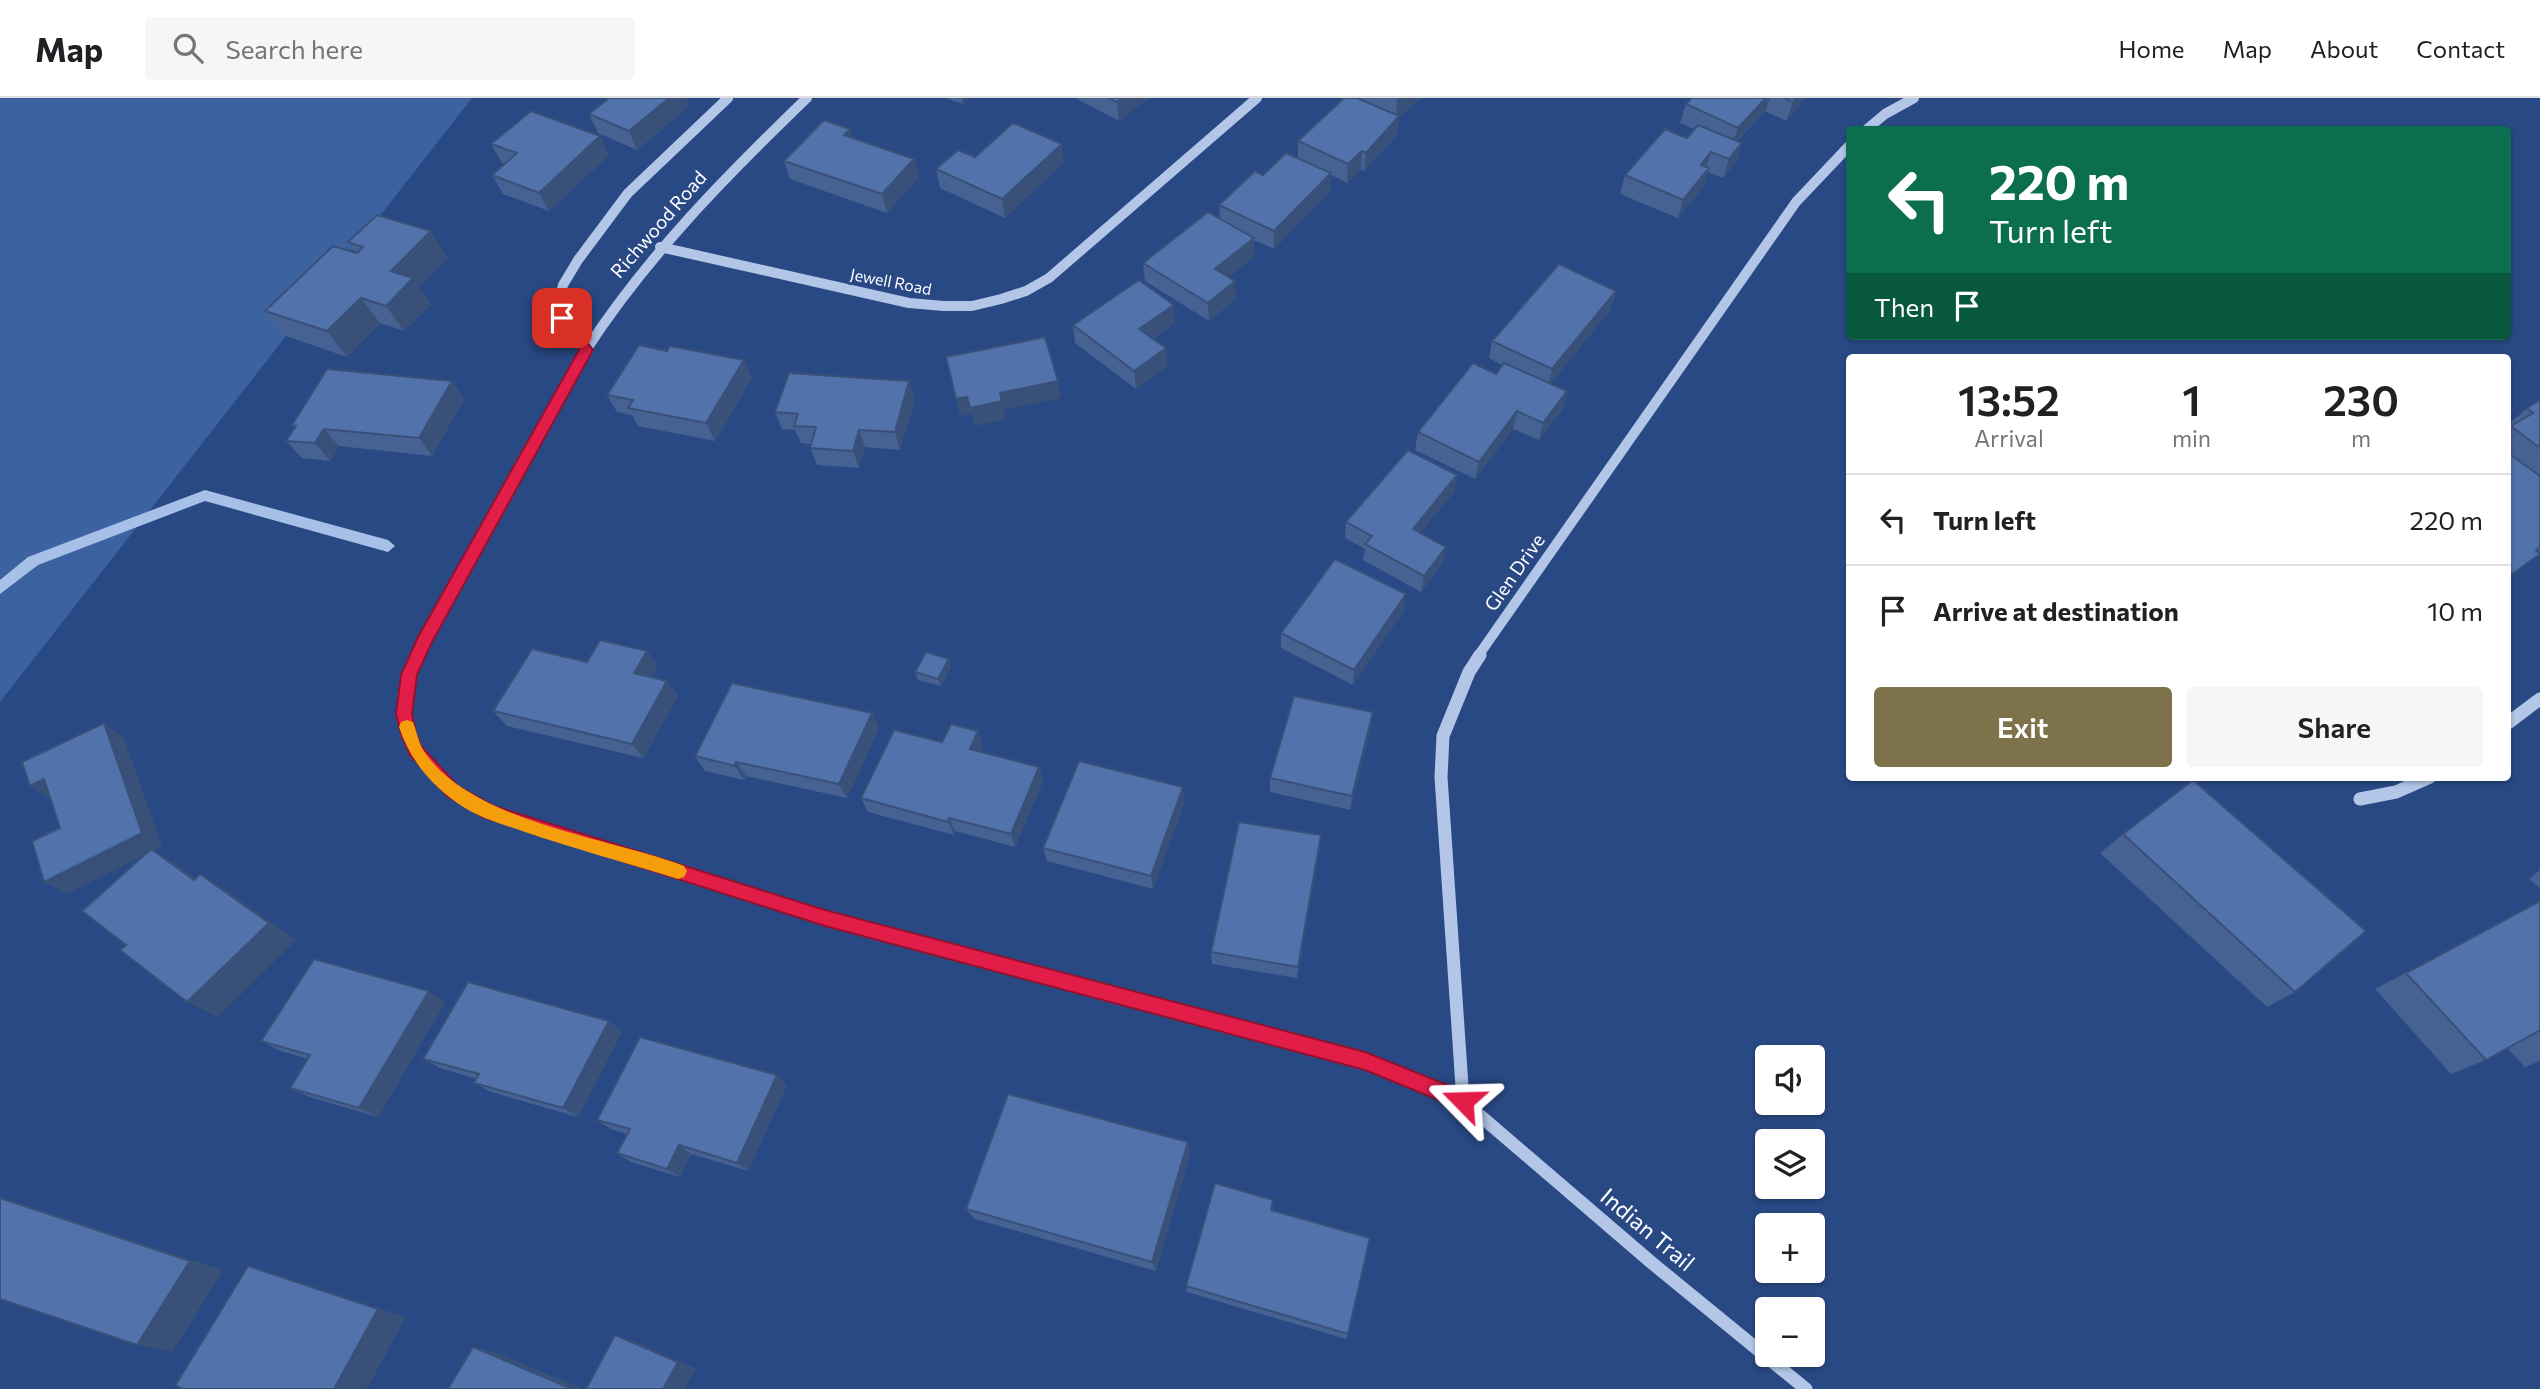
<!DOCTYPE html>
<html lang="en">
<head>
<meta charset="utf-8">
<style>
	:root { --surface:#fff; --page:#f6f6f6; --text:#202124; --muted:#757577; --line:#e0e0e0; --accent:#7d724a }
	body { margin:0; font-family:Commissioner,sans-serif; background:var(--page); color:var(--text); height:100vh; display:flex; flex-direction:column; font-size:26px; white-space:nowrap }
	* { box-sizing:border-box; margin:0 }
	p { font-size:23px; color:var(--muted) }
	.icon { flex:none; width:38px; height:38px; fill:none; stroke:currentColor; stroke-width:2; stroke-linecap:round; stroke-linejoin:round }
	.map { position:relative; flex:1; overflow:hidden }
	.sheet { position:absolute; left:1846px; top:256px; width:665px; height:427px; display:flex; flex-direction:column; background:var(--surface); border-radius:7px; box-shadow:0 2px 5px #0004 }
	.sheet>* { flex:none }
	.hud { position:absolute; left:1846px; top:28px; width:665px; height:214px; border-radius:7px; box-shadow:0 2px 5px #0004; background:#0b6e4f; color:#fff; overflow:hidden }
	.tools { position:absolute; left:1755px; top:947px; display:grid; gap:14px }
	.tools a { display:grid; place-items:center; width:70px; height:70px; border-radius:7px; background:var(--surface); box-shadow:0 2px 5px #0004; font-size:35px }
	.pin { position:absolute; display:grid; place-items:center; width:60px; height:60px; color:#fff; margin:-30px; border-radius:14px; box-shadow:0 4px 10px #0006 }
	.me { position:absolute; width:77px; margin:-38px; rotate:292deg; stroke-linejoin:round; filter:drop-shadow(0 0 5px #0008) }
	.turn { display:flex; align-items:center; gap:24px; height:147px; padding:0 28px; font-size:32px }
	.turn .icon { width:91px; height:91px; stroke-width:2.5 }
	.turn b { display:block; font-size:49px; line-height:60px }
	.then { display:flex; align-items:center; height:66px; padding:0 28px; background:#0003; gap:14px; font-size:26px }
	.eta { display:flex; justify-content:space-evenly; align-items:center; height:119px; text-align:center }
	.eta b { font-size:42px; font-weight:600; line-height:49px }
	.primary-button { display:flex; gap:14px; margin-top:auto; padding:14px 28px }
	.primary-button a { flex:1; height:80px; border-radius:7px; background:var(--accent); color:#fff; font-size:28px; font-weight:600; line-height:80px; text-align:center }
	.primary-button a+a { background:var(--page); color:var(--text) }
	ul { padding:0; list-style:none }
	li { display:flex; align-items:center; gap:21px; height:91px; padding:0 28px; border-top:2px solid var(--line) }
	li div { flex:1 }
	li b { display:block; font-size:26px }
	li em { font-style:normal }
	header { display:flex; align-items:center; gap:42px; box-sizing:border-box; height:98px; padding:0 35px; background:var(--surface); border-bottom:2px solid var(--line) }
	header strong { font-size:33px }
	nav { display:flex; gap:38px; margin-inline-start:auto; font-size:24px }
	.search { width:490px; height:63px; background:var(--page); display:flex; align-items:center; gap:18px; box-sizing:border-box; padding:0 24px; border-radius:7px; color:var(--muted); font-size:26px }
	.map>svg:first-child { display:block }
</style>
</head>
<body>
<header>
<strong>Map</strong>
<div class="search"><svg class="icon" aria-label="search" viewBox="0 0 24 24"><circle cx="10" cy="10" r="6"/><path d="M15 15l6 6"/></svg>Search here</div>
<nav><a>Home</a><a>Map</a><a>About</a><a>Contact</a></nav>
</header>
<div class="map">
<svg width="2540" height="1291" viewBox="0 0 2540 1291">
	<rect width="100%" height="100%" fill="#294984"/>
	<path fill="#3d62a0" d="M0,0h472l-472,604z"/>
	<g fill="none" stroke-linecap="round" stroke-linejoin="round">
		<path fill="#a7c0e7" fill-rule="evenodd" d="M205,392l183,50 7,6 -7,6 -183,-51 -167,64 -38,29v-14l28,-23z"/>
		<path stroke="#b3c6e7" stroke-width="10" d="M1866,32l19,-16 29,-16
			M660,149l249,56 35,3h28l29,-7 25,-8 23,-13 208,-180
			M586,252l-24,-32 -4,-13 5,-20 15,-25 50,-67 100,-95
			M417,558l169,-306c62,-95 140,-174 221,-252
			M1478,558l318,-454 54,-57"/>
		<path stroke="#b3c6e7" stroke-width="13" d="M418,557l-9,20 -5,21 4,38 7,17 18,21 37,31 74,28 281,87 540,143 98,40 189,162 154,126
			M2508,625l32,-24
			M2360,701l36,-7 34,-15
			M1463,1003l-22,-324 2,-41 26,-64 11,-17"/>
	</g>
	<path fill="#466293" d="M609,0h77l3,8 -52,44 -39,-17 -9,-19z
		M945,0h24l-6,6z
		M1076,0h72l-29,23 -42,-22z
		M1344,0h76l-21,19 -2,18 -33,36 -3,-1 -14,13 -16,-8 -1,17 -56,57 -20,-9v17l-25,20 7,22 -27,22 -64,-40 -2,-18 77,-44 -1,-14 44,-30 35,-17v-17z
		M1692,0h114l-20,23 -21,-10 -28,30 5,2 -6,19 -13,16 -15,-6 -5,15 -25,31 -58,-24 5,-19 62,-37 7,-9 -14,-6 6,-19z
		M850,31l3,10 61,20 5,18 -32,36 -97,-34 -6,-18z
		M491,46l118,11 -60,56 -46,-17 -11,-19 13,-11 -3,-1z
		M975,59l89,5 -59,56 -65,-30 -4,-19z
		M348,144l100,16 -29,29 12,17 -27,27 -24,-8 -33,34 -61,-21 -21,-25 91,-58z
		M1611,211l-61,75 17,7 -4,18 -24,31 -26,-11 -38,50 -60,-29 3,-18 78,-58 6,-9 -13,-7 3,-17z
		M1175,225l-22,16 13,9 1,18 -31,23 -61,-46 -2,-18z
		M667,253l77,9 8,18 -37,63 -77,-15 -6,-11 -15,-3 -10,-17z
		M452,283l12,18 -32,57 -93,-10 -9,15 -28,-3 -16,-17 9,-13 -3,-3z
		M915,301l-15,51 -35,-3 -6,21 -42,-3 -7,-17 1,-4 -10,-1 -6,-13 -13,-1 -7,-17z
		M2540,302v152l-3,-1 3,3 -32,25v-154l19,-17z
		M1457,377l-3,17 -34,41 23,30 -22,29 -58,-32 2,-11 -20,-11 1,-16z
		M1404,512l-51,75 -72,-37v-15z
		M647,553l10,15 -6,11 16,4 11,15 -35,62 -136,-32 -14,-15 94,-49z
		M951,569l-10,19 -23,-6 -3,-8z
		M872,615l7,15 -32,70 -101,-22 -2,4 -39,-9 -10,-15z
		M1371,629l-21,83 -80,-18v-14z
		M942,644l41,4 -3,6 59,15 4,14 -28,66 -60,-16 -1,4 -86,-23 -7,-14z
		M2146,679h12l-5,4z
		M1185,703l-32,88 -106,-28 -4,-13z
		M2123,736l172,158 -28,15 -167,-154z
		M1320,750l-23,130 -85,-14 -1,-12z
		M2540,772v18l-11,-9z
		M2540,803v160l-15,6 -18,-19 -21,12 -35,14 -76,-85z
		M445,904l-67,115 -68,-20 -20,-9 18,-29 -27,-8 -20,-10z
		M622,933l-44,86 -87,-25 -17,-9 3,-4 -37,-11 -17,-9z
		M787,987l-39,86 -57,-17 -11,23 -49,-15 -14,-9 10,-19 -16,-5 -14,-9z
		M1190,1056l-34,117 -181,-52 -9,-10z
		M1273,1109v3l75,124 -2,5 -159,-47 -1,-6z"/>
	<path fill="#395078" d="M669,0h17l3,8 -52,44 -8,-19z
		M962,0h7l-6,6z
		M1122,0h26l-29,23 -2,-19z
		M1400,0h20l-21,19 -2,18 -33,36 2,-18 30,-34 1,-19z
		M1766,0h4l-5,13 -34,35 7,-18z
		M1796,0h10l-20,23 7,-19z
		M850,31l6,19 -12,-13z
		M600,38l9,19 -60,56 -10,-18z
		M1742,45l-6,19 -13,16 6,-19z
		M1062,46l2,18 -59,56 -3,-19z
		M1362,53l-1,19 -14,13 1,-19z
		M1711,54l-6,19 -4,-6z
		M914,61l5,18 -32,36 -5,-19z
		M1709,70l-6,19 -25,31 5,-18z
		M1331,75l-1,19 -56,57v-18z
		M431,133l17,27 -29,29 12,17 -27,27 -18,-25 5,-35z
		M1254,140v19l-38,30 -1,-18z
		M1235,183l1,18 -27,22 -1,-18z
		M1616,193l-5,18 -63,78 4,-18z
		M361,200l19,25 -33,34 -20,-26z
		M1174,207l1,18 -34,24 -2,-18z
		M1166,250l1,18 -31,23 -2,-18z
		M744,262l8,18 -37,63 -9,-18z
		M452,283l12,18 -32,57 -13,-18z
		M909,283l6,18 -15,51 -5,-18z
		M1058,283l3,17 -57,12 2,9 -31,7 -3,-12 -12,2 -4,-17 44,-6z
		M1567,293l-4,18 -24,31 4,-17z
		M1517,313l-4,18 -38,50 4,-17z
		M324,331l15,17 -9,15 -15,-18z
		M859,332l6,17 -6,21 -6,-17z
		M1457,377l-3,17 -44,53 3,-16z
		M1446,449l-3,16 -22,29 3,-16z
		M2540,456l-32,25v-2z
		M1406,496l-2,16 -51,75 1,-15z
		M647,553l10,15 -12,22 -11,-15z
		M949,561l2,8 -10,19 -3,-7z
		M667,583l11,15 -35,62 -11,-14z
		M1373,614l-2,15 -21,83 2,-14z
		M872,615l7,15 -32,70 -8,-14z
		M104,625l20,15 38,108 -8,5 26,16 43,31 -29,-18 -41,-29 -86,43 -23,-12z
		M978,633l5,15 -8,17 -5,-14z
		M736,664l10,14 -2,4 -9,-14z
		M1039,669l4,14 -28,66 -4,-13z
		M44,681l8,21 -22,-14z
		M1183,689l2,14 -32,88 -2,-13z
		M949,720l6,13 -1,4 -6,-13z
		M1321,737l-1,13 -23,130 1,-11z
		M200,776l29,18 67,48 -78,77 -31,-15z
		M429,893l16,11 -67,115 -19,-9z
		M609,923l13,10 -44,86 -15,-9z
		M777,977l10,10 -39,86 -11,-8z
		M1188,1044l2,12 -34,117 -4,-9z
		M679,1047l12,9 -11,23 -13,-8z
		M0,1099l22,7 201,66 -50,82 -36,-7z
		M248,1168l31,9 127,42 -39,72h-33z
		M615,1237l21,7 60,26 -11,21h-22z
		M473,1249l25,6 85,36h-11z"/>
	<path fill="#5172ab" stroke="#395078" stroke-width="2" d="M609,0h60l-40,33 -40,-17z
		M1109,0h13l-5,4z
		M1344,0h13l42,18 -33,37 -4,-2 -14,13 -50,-23z
		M1692,0h74l-28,30 -52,-24z
		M1784,0h12l-3,4z
		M531,13l69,25 -61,57 -47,-18 25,-22 -26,-9z
		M824,22l26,9 -6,6 70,24 -32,35 -98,-33z
		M1013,25l49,21 -60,55 -66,-30 22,-19 17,7z
		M1698,27l44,18 -13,16 -18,-7 -10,13 8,3 -26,32 -58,-25 40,-46 22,9z
		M1286,55l45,20 -57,58 -55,-26 36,-34 8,4z
		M1208,114l46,26 -39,31 20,12 -27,22 -65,-40z
		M377,117l54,16 -40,40 22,7 -27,28 -25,-8 -34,33 -62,-20 68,-65 24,7 6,-6 -15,-5z
		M1559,166l57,27 -64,78 -60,-28z
		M1139,182l35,25 -35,24 27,19 -32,23 -61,-46z
		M1045,239l13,44 -58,12 2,8 -32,7 -3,-11 -11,2 -10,-42z
		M639,247l28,6 3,-5 74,14 -38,63 -78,-15 5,-8 -26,-5z
		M1473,265l23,11 8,-11 63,28 -24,32 -26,-12 -38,51 -61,-30z
		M327,271l125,12 -33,57 -95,-9 -9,14 -29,-2 10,-15 -4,-1z
		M789,275l120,8 -14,51 -36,-2 -6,21 -43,-3 6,-21 -22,-1 4,-12 -23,-2z
		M2540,302v48l-29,-22 22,-13 -6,-5z
		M1408,352l49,25 -44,54 33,18 -22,29 -59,-32 7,-8 -26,-14z
		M2508,355l32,23v71l-4,3 4,4 -32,23z
		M1335,461l71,35 -52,76 -73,-37z
		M600,542l47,11 -13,22 33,8 -35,63 -139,-33 39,-62 55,13z
		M926,554l23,7 -11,20 -23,-7z
		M732,585l140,30 -33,71 -103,-22 -1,4 -40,-10z
		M1294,598l79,16 -21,84 -82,-18z
		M104,625l38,110 -98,49 -12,-41 28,-13 -16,-49 -14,7 -8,-24z
		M951,626l27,7 -8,18 69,18 -28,67 -62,-16 -1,4 -87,-24 33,-68 48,12z
		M1079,663l104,26 -32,89 -108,-28z
		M2193,682l173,151 -71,61 -172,-158z
		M1239,724l82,13 -23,132 -87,-15z
		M151,751l43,31 6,-6 69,49 -82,79 -67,-52 6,-5 -44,-34z
		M2540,803v129l-54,30 -80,-87z
		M314,861l115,32 -70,117 -69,-20 20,-33 -49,-14z
		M468,884l141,39 -46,87 -89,-25 5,-9 -56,-15z
		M640,939l137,38 -40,88 -58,-18 -12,24 -50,-16 13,-24 -33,-9z
		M1008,996l180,48 -36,120 -186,-53z
		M1215,1085l58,17 -2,10 99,28 -22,96 -162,-48z
		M0,1100l190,63 -53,84 -137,-46z
		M248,1168l130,43 -44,80h-150l-9,-3z
		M615,1237l63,27 -15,27h-77z
		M473,1249l99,42h-124z"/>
	<path fill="#e11d48" stroke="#92132f" stroke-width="2" d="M562,215l5,2 26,35 -162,294 -14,31 -5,39 4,20 5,12 37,40 36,20 331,104 540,142 105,42 2,7 -2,6 -7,3 -98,-40 -540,-144 -342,-109 -36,-21 -37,-41 -9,-21 -5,-20 5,-39 17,-38 161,-287 -23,-32z"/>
	<path fill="#f59e0b" d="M407,622l6,2c3,8 5,18 9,26 45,74 186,89 262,118l3,5 -3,6 -6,2c-51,-16 -103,-30 -153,-47 -20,-7 -42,-13 -60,-24 -32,-20 -54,-46 -66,-81l2,-5z"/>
	<g text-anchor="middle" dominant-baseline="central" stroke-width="5" stroke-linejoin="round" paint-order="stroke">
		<g font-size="16" fill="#fff" stroke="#294984">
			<text transform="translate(891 183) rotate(11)">Jewell Road</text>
		</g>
		<g font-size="19" fill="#fff" stroke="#294984">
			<text transform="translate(658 126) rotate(-49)">Richwood Road</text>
			<text transform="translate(1514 474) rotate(-55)">Glen Drive</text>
		</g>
		<g font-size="23" fill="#fff" stroke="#294984">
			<text transform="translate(1648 1131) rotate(40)">Indian Trail</text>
		</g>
	</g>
</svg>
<div class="tools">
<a><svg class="icon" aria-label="sound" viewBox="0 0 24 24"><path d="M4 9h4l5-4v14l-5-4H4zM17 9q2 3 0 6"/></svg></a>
<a><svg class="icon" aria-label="layers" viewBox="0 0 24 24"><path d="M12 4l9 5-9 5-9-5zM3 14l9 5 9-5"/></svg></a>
<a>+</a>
<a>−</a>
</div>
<div class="pin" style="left:562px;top:220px;background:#d93025"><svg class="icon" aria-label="arrive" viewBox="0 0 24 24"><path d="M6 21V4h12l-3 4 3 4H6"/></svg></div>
<svg class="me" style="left:1463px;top:1003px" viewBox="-20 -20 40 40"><path d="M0-17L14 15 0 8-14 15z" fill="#e11d48" stroke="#fff" stroke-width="4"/></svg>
<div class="hud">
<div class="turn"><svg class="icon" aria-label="left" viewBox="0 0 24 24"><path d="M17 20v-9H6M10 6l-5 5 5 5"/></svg><div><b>220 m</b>Turn left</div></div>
<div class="then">Then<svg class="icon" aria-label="arrive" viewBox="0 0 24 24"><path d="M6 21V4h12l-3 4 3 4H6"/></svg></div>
</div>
<section class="sheet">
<div class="eta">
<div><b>13:52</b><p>Arrival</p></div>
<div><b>1</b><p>min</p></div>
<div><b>230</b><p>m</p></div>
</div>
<ul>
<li><svg class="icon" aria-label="left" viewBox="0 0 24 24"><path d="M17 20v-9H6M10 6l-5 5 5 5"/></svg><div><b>Turn left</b></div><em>220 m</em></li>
<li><svg class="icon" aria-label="arrive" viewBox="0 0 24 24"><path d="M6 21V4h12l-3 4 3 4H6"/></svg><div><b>Arrive at destination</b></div><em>10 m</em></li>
</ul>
<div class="primary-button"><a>Exit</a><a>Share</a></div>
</section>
</div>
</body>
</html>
